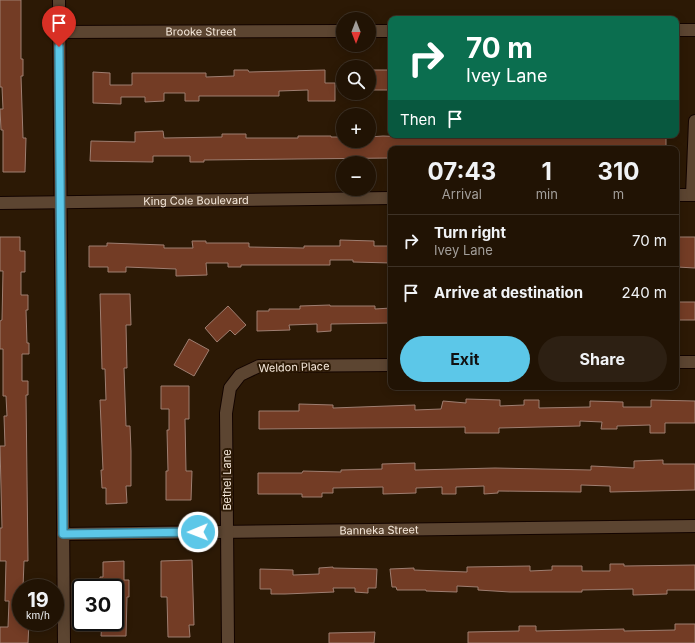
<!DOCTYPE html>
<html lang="en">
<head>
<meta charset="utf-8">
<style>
	:root { --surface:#211304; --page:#2d2013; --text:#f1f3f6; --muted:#a29e9a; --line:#3e3226; --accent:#5cc7e8 }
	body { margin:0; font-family:Inter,sans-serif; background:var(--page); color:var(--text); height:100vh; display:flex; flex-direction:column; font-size:15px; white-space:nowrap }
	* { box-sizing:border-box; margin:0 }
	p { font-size:13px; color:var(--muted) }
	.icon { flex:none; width:22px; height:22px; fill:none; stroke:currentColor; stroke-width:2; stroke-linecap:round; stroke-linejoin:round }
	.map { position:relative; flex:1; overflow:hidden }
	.panel { position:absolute; left:388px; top:146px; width:291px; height:244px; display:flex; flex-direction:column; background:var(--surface); border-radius:8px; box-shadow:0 2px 10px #0003,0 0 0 1px var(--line) }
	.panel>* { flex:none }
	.banner { position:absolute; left:388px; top:16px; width:291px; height:122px; border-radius:8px; box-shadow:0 2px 10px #0003,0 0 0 1px var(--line); background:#0b6e4f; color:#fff; overflow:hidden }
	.needle { width:26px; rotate:180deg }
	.buttons { position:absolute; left:336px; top:12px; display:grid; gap:8px }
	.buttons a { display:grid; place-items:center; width:40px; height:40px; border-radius:50%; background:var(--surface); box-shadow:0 2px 10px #0003,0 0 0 1px var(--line); font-size:20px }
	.speed { position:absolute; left:12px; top:579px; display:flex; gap:8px; font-size:20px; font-weight:700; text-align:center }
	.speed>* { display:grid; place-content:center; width:52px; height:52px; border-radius:50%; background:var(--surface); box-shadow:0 2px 10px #0003,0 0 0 1px var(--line); line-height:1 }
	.speed small { font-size:10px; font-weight:400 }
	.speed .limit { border:2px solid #111; border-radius:6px; background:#fff; color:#111 }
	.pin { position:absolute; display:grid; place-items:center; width:34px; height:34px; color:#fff; margin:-41px -17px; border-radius:50% 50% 50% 0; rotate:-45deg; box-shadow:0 0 4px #0007 }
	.pin .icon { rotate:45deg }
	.me { position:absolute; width:44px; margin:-22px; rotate:269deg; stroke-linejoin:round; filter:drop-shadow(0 0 3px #0008) }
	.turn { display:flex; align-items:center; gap:14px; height:84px; padding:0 12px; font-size:18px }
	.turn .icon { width:52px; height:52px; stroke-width:2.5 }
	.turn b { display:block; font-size:28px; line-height:34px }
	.then { display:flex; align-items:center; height:38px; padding:0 12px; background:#0003; gap:8px; font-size:15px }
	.eta { display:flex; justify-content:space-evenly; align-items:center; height:68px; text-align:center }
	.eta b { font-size:24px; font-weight:700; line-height:28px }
	.primary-button { display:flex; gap:8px; margin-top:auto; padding:8px 12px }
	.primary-button a { flex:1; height:46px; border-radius:24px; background:var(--accent); color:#111; font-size:16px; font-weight:700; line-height:46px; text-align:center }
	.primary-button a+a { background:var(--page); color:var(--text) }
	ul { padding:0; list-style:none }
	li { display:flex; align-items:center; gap:12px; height:52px; padding:0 12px; border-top:1px solid var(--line) }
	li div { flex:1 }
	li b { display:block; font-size:15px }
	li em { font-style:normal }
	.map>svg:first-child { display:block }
</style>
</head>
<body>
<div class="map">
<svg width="695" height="643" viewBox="0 0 695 643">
	<rect width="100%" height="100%" fill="#2c1905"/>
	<path fill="#733c25" stroke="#9e7e71" d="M0,0h21v59h2v17h-2l2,62h3l-1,34h-22v-42h-2l-1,-21h3l-1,-22h-2z
		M234,70h14l1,2 76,-2v13h10v18h-27v-11l-29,1v5h-80v5h-14v-8h-21v8l-19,1v-5h-24v7l-28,-1v-31l17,1v12h22v-12h74v4l28,-1z
		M369,70h22v20h-22z
		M163,131l1,7 58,-1v-3h24v4h52v-2h33v1h12v4h26v-4l14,-1 52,2v-3h147v2h21v-2h63v14h-275v9l-187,2v2h-14v-6h-37v6l-63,-1 1,-20 44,1v-10z
		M0,237h20v14h5v21h-4v23h7v15h-2l1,33h2v11h-7v27h6v14h-2l2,166h-4l-1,27h-2v34h8l-1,21h-28v-16h8l1,-26h-4l1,-40h-6v-33h2l-2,-82h5l-1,-30h3l-1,-20h-3v-47h-3v-28l2,-1 1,-49h-3z
		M677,237h18v31l-18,-1z
		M340,240l34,1v5h17v17l-38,-1v-2h-23v5h-89v2h-13v-4h-22l1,12 -31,1v-7l-50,-2v5h-18v-5h-19v-21h18v-3l57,2v3h29l-1,-7h14v2h43v4l55,1v-2h36z
		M100,294h30l1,31h-5l1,43h-3l2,58h4l1,25v35h-5l1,17 -21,1v-16h-4l-1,-18h2l-3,-70h6l-1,-31h-3z
		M676,302h19v18h-19z
		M330,305v1h45v3l16,-1v15l-60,1v7l-14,1v-8l-28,1 1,5 -33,1v-20h12v-2h31v-3z
		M228,306l18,19 -11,10 -5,-5 -13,12 -12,-14z
		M189,339l20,11 -15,26 -20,-11z
		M161,386h28v33h-4l1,52h6l-1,29h-25v-29h2l-1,-41h2v-21h-8z
		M466,399l34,1v6l24,-1v-5h15v8l51,-1v-6l33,1v5h28v-7l44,1v22h-30v10h-15v-8l-33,1v3h-16l1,-7 -22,-1v5l-81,2v5h-34v-6l-206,2v-18h40v-7l34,1v3l82,-3v5l26,-1 2,-8 23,2z
		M663,460v4h32v26l-85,2v-6l-29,-1v7l-83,-1v2l-14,1v-8l-28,1v7h-14v-7l-26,1v5l-33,1v-7l-50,1v5h-11v4h-20v-3h-44v-21h44l1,-2 38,1v-2l41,-1v-5l33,-1v7l80,-2 96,2v-4l43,2v-7z
		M192,560l2,65h-5l1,12h-22l-1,-40h-6v-36z
		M124,561v19h5v17h-2l-1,39h-25l1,-14h13v-34h-15v-11h3v-15z
		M610,564h14v2l71,-1v25h-28v4l-34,1v-6l-51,1v2h-72l-32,-2v-3l-21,-1v6l-31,-1v-1h-29l-1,-3h-4l-2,-18 24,-1v2l53,2v-5l63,-1v5l22,-1v-4h30v5h28z
		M333,567v1l44,1 -1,19h-8v5l-13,-1v-4h-22l1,4 -49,2h-14v-5h-11v-20l33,1v5l26,-1v-6z
		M675,624h20v19h-227v-11l51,-1v-5h17v5l88,-2v2l51,-1z
		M375,632l-1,11h-45v-10z"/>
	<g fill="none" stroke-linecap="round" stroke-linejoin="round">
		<defs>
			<g id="minor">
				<path d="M59,0l5,643"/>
				<path d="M676,30h19"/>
				<path d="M369,31h22"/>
				<path id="s1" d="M59,32l284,-1"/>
				<path d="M676,195h19"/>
				<path d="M692,195l3,-74"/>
				<path id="s2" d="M0,203l391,-5"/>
				<path d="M676,362h19"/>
				<path id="s3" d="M63,534l632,-8"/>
				<path d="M228,643l-2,-230 4,-25 10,-13 19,-9 132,-1"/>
			</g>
		</defs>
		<use href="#minor" stroke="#130400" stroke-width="14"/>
		<use href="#minor" stroke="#5c4531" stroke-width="12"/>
	</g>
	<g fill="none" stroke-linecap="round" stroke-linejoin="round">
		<defs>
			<path id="route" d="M59,47l4,487 135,-2"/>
		</defs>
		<use href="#route" stroke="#3c8197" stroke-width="10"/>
		<use href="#route" stroke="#5cc7e8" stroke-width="7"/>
	</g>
	<g text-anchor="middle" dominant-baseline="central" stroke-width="4" stroke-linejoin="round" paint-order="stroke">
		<g font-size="11" fill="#f6e9dc" stroke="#2c1905">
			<text stroke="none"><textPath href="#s1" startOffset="142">Brooke Street</textPath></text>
			<text stroke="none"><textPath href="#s2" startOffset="196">King Cole Boulevard</textPath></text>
			<text transform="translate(294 367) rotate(-2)">Weldon Place</text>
			<text transform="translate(227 480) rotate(-90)">Bethel Lane</text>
			<text stroke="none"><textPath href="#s3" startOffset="316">Banneka Street</textPath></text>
		</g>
	</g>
</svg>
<div class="buttons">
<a><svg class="needle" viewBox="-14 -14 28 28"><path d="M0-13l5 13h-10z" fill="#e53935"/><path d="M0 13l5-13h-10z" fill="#a29e9a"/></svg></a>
<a><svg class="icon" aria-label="search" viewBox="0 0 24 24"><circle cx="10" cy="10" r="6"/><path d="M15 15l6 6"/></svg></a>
<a>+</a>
<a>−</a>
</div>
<div class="speed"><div>19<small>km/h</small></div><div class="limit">30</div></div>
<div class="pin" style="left:59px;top:47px;background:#d93025"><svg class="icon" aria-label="arrive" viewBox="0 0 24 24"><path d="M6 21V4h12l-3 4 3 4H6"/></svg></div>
<svg class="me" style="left:198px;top:532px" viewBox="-20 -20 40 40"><circle r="17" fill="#5cc7e8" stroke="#fff" stroke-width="3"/><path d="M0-11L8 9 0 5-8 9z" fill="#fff"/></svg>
<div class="banner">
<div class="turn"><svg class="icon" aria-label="right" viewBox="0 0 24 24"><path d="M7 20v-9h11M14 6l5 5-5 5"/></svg><div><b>70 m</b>Ivey Lane</div></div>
<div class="then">Then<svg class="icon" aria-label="arrive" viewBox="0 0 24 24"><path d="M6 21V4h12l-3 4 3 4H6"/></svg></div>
</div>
<section class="panel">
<div class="eta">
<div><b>07:43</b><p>Arrival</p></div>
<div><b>1</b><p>min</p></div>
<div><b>310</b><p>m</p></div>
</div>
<ul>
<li><svg class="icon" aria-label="right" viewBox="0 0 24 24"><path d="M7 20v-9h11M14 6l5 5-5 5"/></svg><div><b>Turn right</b><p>Ivey Lane</p></div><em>70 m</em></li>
<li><svg class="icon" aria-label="arrive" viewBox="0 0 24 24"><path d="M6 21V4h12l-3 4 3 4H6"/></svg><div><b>Arrive at destination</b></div><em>240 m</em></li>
</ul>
<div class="primary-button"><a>Exit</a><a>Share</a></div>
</section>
</div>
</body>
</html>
